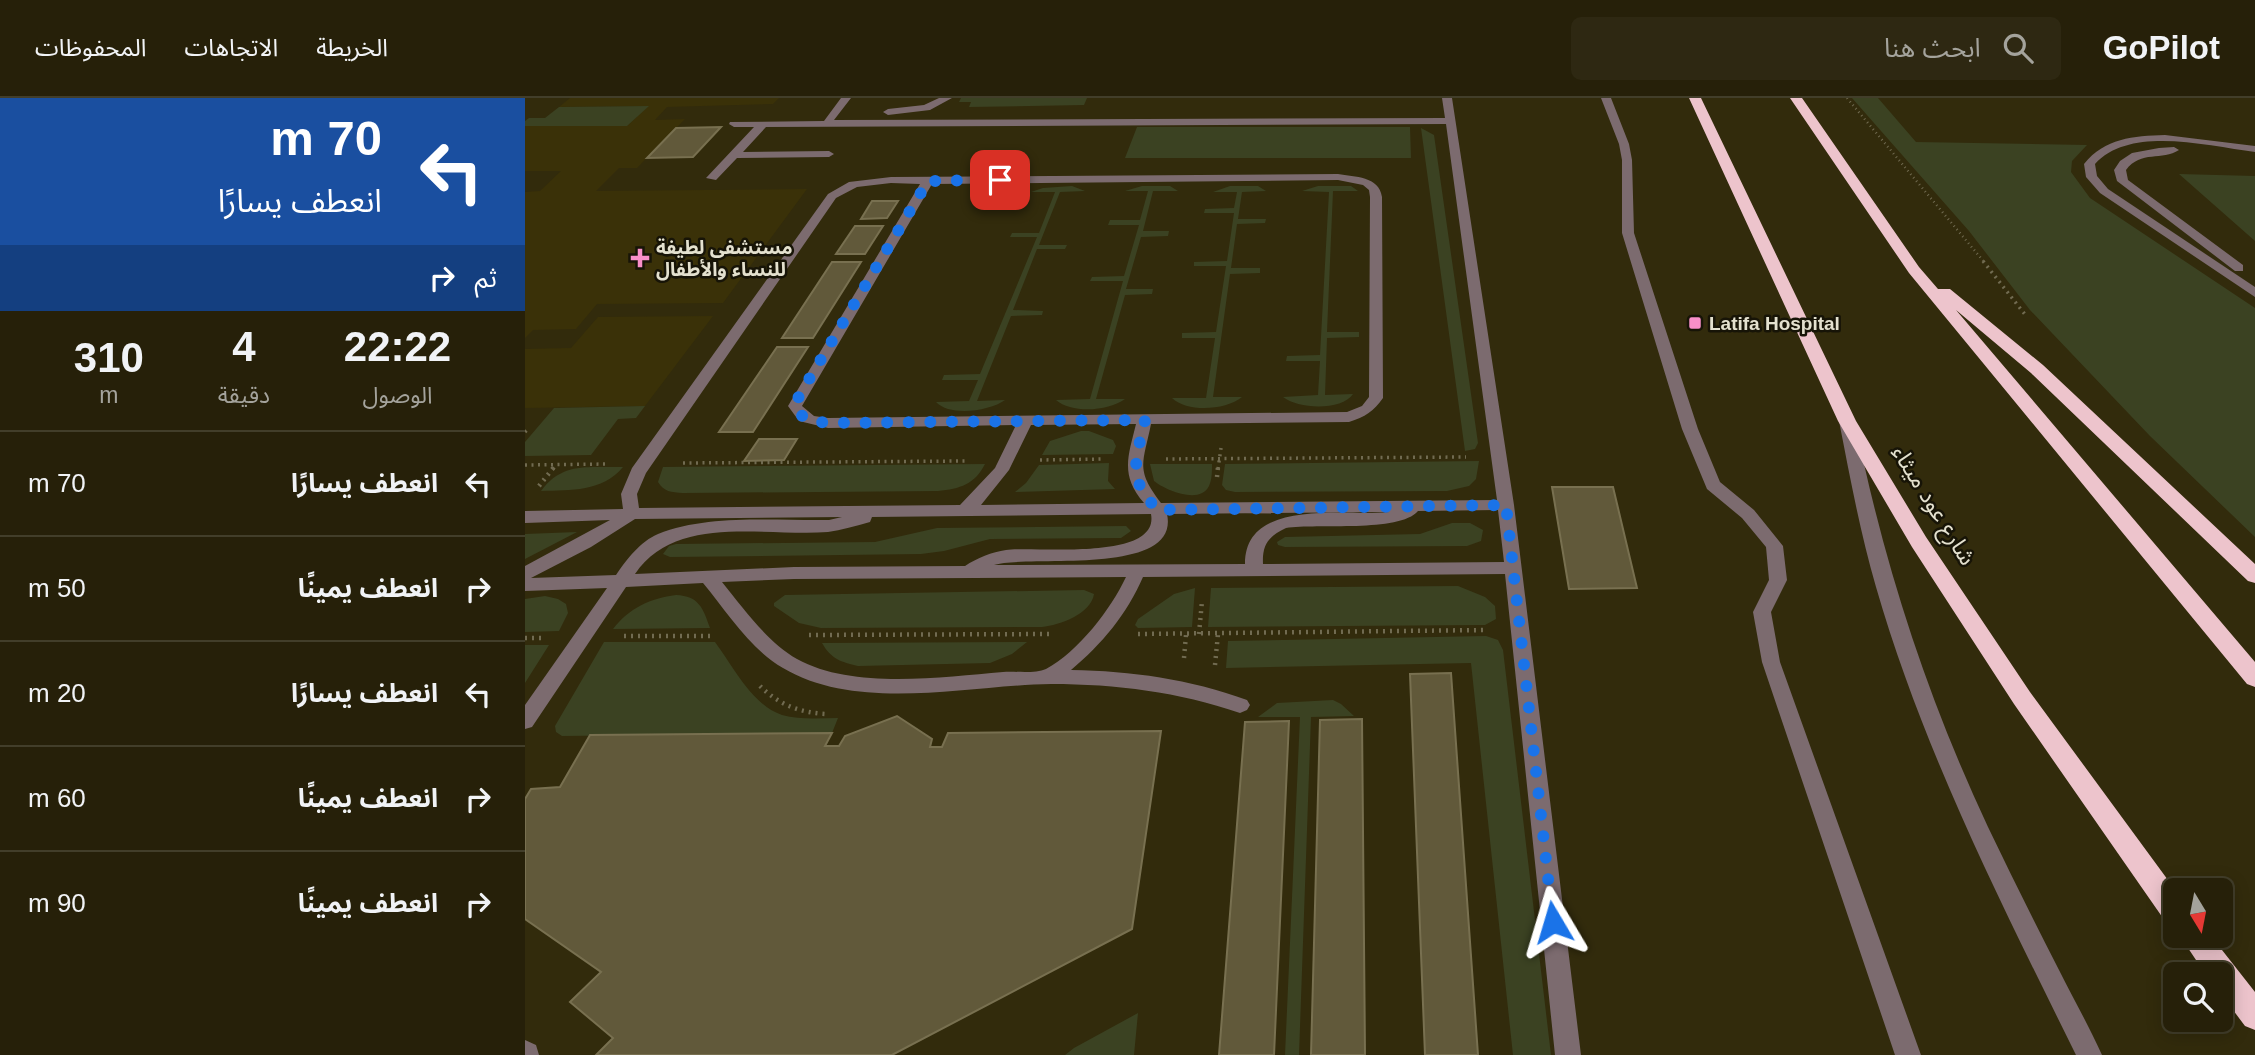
<!DOCTYPE html>
<html lang="ar">
<head>
<meta charset="utf-8">
<style>
	:root { --surface:#262009; --page:#2e2812; --text:#f1f3f6; --muted:#a4a39c; --line:#423e2a }
	body { margin:0; font-family:Arial,"Noto Sans Arabic",sans-serif; background:var(--page); color:var(--text); direction:rtl; height:100vh; display:flex; flex-direction:column; font-size:26px; white-space:nowrap }
	* { box-sizing:border-box; margin:0 }
	p { font-size:23px; color:var(--muted) }
	.icon { flex:none; width:38px; height:38px; fill:none; stroke:currentColor; stroke-width:2; stroke-linecap:round; stroke-linejoin:round }
	.map { position:relative; flex:1; overflow:hidden; direction:ltr }
	.panel { display:flex; flex-direction:column; background:var(--surface); width:525px }
	.panel>* { flex:none }
	.banner { background:#1a4fa0; color:#fff; overflow:hidden }
	.needle { width:46px; rotate:170deg }
	.buttons { position:absolute; left:1638px; top:780px; display:grid; gap:14px }
	.buttons a { display:grid; place-items:center; width:70px; height:70px; border-radius:10px; background:var(--surface); box-shadow:0 4px 18px #0003,0 0 0 2px var(--line); font-size:35px }
	.pin { position:absolute; display:grid; place-items:center; width:60px; height:60px; color:#fff; margin:-30px; border-radius:14px; box-shadow:0 4px 10px #0006 }
	.me { position:absolute; width:77px; margin:-38px; rotate:353deg; stroke-linejoin:round; filter:drop-shadow(0 0 5px #0008) }
	.turn { display:flex; align-items:center; gap:24px; height:147px; padding:0 28px; font-size:32px }
	.turn .icon { width:91px; height:91px; stroke-width:2.5 }
	.turn b { display:block; font-size:49px; line-height:60px }
	.then { display:flex; align-items:center; height:66px; padding:0 28px; background:#0003; gap:14px; font-size:26px }
	.eta { display:flex; justify-content:space-evenly; align-items:center; height:119px; text-align:center }
	.eta b { font-size:42px; font-weight:700; line-height:49px }
	ul { padding:0; list-style:none }
	li { display:flex; align-items:center; gap:21px; height:105px; padding:0 28px; border-top:2px solid var(--line) }
	li div { flex:1 }
	li b { display:block; font-size:26px }
	li em { font-style:normal }
	header { display:flex; align-items:center; gap:42px; box-sizing:border-box; height:98px; padding:0 35px; background:var(--surface); border-bottom:2px solid var(--line) }
	header strong { font-size:33px }
	nav { display:flex; gap:38px; margin-inline-start:auto; font-size:24px }
	.search { width:490px; height:63px; background:var(--page); display:flex; align-items:center; gap:18px; box-sizing:border-box; padding:0 24px; border-radius:10px; color:var(--muted); font-size:26px }
	main { display:flex; flex:1; min-height:0 }
	.map>svg:first-child { display:block }
</style>
</head>
<body>
<header>
<strong>GoPilot</strong>
<div class="search"><svg class="icon" aria-label="search" viewBox="0 0 24 24"><circle cx="10" cy="10" r="6"/><path d="M15 15l6 6"/></svg>ابحث هنا</div>
<nav><a>الخريطة</a><a>الاتجاهات</a><a>المحفوظات</a></nav>
</header>
<main>
<div class="map">
<svg width="1730" height="957" viewBox="0 0 1730 957">
	<rect width="100%" height="100%" fill="#322b0c"/>
	<path fill="#3a3108" d="M45,0h209l-6,6 -106,3 -12,13 30,-1 -48,49h-18l-23,23 211,-2 -84,114 -126,1 -21,25 -43,1 -8,8v-146l15,-1 21,-20h-36v-45h102l21,-20 -89,1z
		M188,218l-68,90 -120,2v-59l46,-1 27,-31z"/>
	<path fill="#3b4222" d="M436,0h126l-3,7 -115,2 2,-5h-12z
		M1327,0h26l38,44 171,3 -15,16 -1,11 19,26 165,110v229l-105,-101 -120,-126 -61,-79z
		M124,8l-22,20h-102v-5l4,-3h16l14,-11z
		M612,29h273l1,31h-286z
		M896,30l13,7 44,308 -3,6 -10,2z
		M1654,76l76,2v65z
		M547,88l13,5 -25,1 -21,53h28l-2,4h-28l-24,61 30,1 -1,4 -31,1 -34,85 28,-1c-15,11 -55,17 -69,2l33,-1 9,-21h-36l2,-5 36,-1 57,-137h-27l2,-4h27l16,-41h-24l12,-4z
		M617,88h28l8,5h-25l-10,40h26l-1,5 -27,1 -15,52h27l-1,5 -27,1 -29,104h29c-16,12 -53,15 -69,1l34,-1 33,-118h-33l2,-4 32,-1 15,-51h-31l2,-5h30l8,-29h-23z
		M705,88h28l8,5 -24,1 -4,27h28l-1,4 -28,1 -6,44h29v5l-30,1 -17,123h29c-16,13 -54,16 -70,1h34l9,-60h-33v-5l34,-1 10,-66h-32v-4l33,-1 7,-48h-30l1,-4 29,-1 3,-16h-24z
		M793,88h33l7,5h-25l-6,141h32v5l-32,1 -2,57 28,-1c-11,17 -55,15 -70,3l35,-2 2,-34h-34l1,-5 33,-1 9,-163 -27,-1z
		M120,308l-9,12 -18,1 -27,36 -66,1v-14l29,-34z
		M556,333h8l24,9 3,6 -3,8 -71,1 8,-14z
		M954,363l-3,18 -7,7 -22,5 -212,1 -9,-2 -4,-5 3,-21z
		M584,365l-1,18 7,8 -100,3 11,-9 13,-18z
		M460,366c-10,20 -25,25 -47,27l-255,2c-12,-1 -19,-1 -25,-11l5,-15z
		M625,366h62c0,7 0,16 -3,22 -9,19 -44,4 -55,-5z
		M98,369c-21,25 -52,23 -82,24 22,-30 48,-23 82,-24z
		M927,425h18l13,7 -2,11 -14,5 -182,1 -7,-2 -1,-3 8,-5 135,-3z
		M601,428l5,5 -10,7 -131,1 -46,12 -23,3 -251,3 -7,-3 6,-8 7,-2 199,-2 62,-14z
		M52,434l-52,27v-25z
		M933,488l27,11 10,9 1,13 -11,6 -277,2 3,-39z
		M670,490l-3,39 -54,1 -3,-3 3,-6 36,-25z
		M559,492l10,4c-3,20 -34,31 -52,33l-221,1 -22,-5 -25,-17v-3l11,-8z
		M151,497c23,1 27,13 34,33l-97,1c16,-21 38,-31 63,-34z
		M20,498l13,3 8,5 2,9 -9,18 -34,1v-33z
		M961,538l12,4 5,10 48,405h-38l-42,-392 -245,5 2,-27z
		M79,544h111c18,24 37,63 67,73 18,5 38,3 56,3l-6,15 -270,3 -6,-4 -1,-6z
		M502,544l-15,12 -22,9 -132,3c-17,-4 -27,-7 -36,-23z
		M0,547h24l-24,38z
		M808,602l8,4 13,12 -43,1 -12,338h-14l15,-338h-42l19,-14z
		M613,915l-4,42h-69l9,-7z"/>
	<path fill="#61593a" stroke="#787050" stroke-width="2" d="M196,29l-28,30 -46,1 29,-30z
		M347,103h26l-11,17 -26,1z
		M330,128h28l-18,28h-29z
		M307,164h29l-48,76h-31z
		M252,249h31l-55,85h-34z
		M234,341h38l-13,21 -40,1z
		M1027,389h61l24,101 -68,1z
		M926,575l27,382h-53l-15,-381z
		M372,618l35,23 -2,8h12l6,-14 213,-2 -29,198 -240,126h-296l17,-17 -43,-36 31,-30 -76,-53v-120l6,-10 29,-2 30,-52 242,-2 -7,13h14l6,-10z
		M837,621l3,336h-54l9,-335z
		M764,623l-15,334h-55l26,-333z"/>
	<g fill="none" stroke-linecap="round" stroke-linejoin="round">
		<path stroke="#716b51" stroke-width="2.5" stroke-dasharray="1 3.5" stroke-linecap="butt" d="M1322,0l138,165"/>
		<path stroke="#716b51" stroke-width="3.5" stroke-dasharray="2 4.5" stroke-linecap="butt" d="M1458,163l44,56
			M0,334l2,-2
			M641,361l300,-2
			M515,362l65,-1
			M158,365l282,-2
			M0,367l83,-1
			M28,371l3,-4
			M693,371l3,-21"/>
		<path stroke="#716b51" stroke-width="4.5" stroke-dasharray="2 5" stroke-linecap="butt" d="M692,379l1,-10
			M14,388l15,-19
			M613,536l349,-4
			M674,536l3,-33
			M284,537l244,-1
			M99,538h89
			M0,540h17
			M659,560l2,-23
			M690,567l3,-31
			M235,588c19,19 41,27 67,28"/>
		<path fill="#7c6b6f" fill-rule="evenodd" d="M316,0h10l-17,22 611,-2 -3,-20h10l62,407 67,550h-26l-50,-481 -362,3c-16,37 -41,67 -72,93 61,1 118,9 176,30l3,5 -3,5 -7,3c-62,-21 -123,-29 -189,-29 -83,1 -192,29 -268,-16 -33,-19 -56,-56 -80,-85l-77,4 -94,140 -7,2v-24l82,-117 -82,3v-25l85,-46 -85,3v-12l98,-2 -2,-15 11,-26 196,-274 21,-12 42,-5 447,-3c17,3 41,2 44,23l1,201c-9,13 -18,19 -34,24l-198,2c-8,40 -16,45 10,79l336,-3 -51,-376 -680,3 -23,25 86,-1 5,3 -5,3 -92,1 -21,22 -10,-2 48,-51h-20l-5,-3 1,-2 94,-1zM813,82l25,5 6,5 1,7 -1,200 -7,9 -15,6 -519,6 -14,-2 -12,-10 130,-222zM366,85l29,1 -132,222 11,15 29,7 188,-3 -21,43 -35,37 -321,3 -2,-14 9,-21 190,-275 21,-11zM611,326c-8,33 -16,51 8,79l-163,2 28,-35 22,-45zM973,412l6,52 -241,2c-1,-20 6,-28 23,-36 31,-5 113,5 132,-17zM864,414c-44,5 -144,-15 -144,52l-251,1c32,-11 187,13 173,-51zM626,416c9,48 -117,32 -145,36 -14,2 -29,8 -41,16l-171,1 -159,7c41,-61 130,-37 193,-42 13,-2 28,-6 42,-10l2,-5zM317,419l-13,3c-53,1 -121,-6 -171,14 -17,7 -32,26 -42,41l-85,3 60,-31 44,-28zM601,479c-15,32 -48,75 -80,92 -11,5 -31,2 -43,3 -61,5 -150,18 -206,-13 -30,-17 -53,-50 -75,-77l72,-3z
			M414,0h13l-22,12 -42,5 -5,-3 5,-3 36,-4z
			M1076,0h10l18,46 3,16 2,73 64,196 22,53 34,28 29,36 4,34 -16,32 9,50 141,393h-26l-133,-393 -9,-50 16,-32 -3,-33 -24,-29 -35,-29 -25,-60 -60,-196v-73l-3,-16z
			M1640,37l90,11v6c-47,-6 -125,-27 -160,12l2,12 11,13 147,98v10l-155,-104 -14,-16 -2,-13c21,-26 49,-28 81,-29z
			M1634,50l15,-1 5,3c-17,11 -38,0 -53,20l2,10 115,85v6h-8l-118,-90 -3,-11 6,-9 12,-8z
			M1322,318l8,5c28,141 72,276 133,406 23,48 47,96 71,143 14,28 30,56 43,85h-26c-75,-152 -153,-305 -200,-468 -16,-55 -26,-110 -37,-166z
			M0,942l11,5 3,10h-14z"/>
		<path fill="#edc4cc" fill-rule="evenodd" d="M1164,0h12l155,323 70,116 104,155 146,199 -1,34 -10,-4 -151,-217 -102,-157 -74,-126z
			M1265,0h12l117,169 19,22h12l93,76 212,199v19l-7,-2 -217,-208 -75,-63 299,352v25l-8,-3 -338,-411z
			M1655,838h31l44,56v38l-10,-4 -24,-32v-19h-15z"/>
	</g>
	<g fill="none" stroke-linecap="round" stroke-linejoin="round">
		<path stroke="#1a73e8" stroke-width="12" stroke-dasharray="0 21.6" d="M475,82l-72,1 -129,215 -4,10c7,15 18,15 33,17l317,-3c-9,41 -19,58 13,90l348,-5 47,417"/>
	</g>
	<g fill="#f98fc9" stroke="#171407" stroke-width="2.5">
		<path d="M111.5 149.5h7v7h7v7h-7v7h-7v-7h-7v-7h7z"/>
		<rect x="1163" y="218" width="14" height="14" rx="3.5"/>
	</g>
	<g text-anchor="middle" dominant-baseline="central" stroke-width="5" stroke-linejoin="round" paint-order="stroke">
		<g font-size="19" font-weight="bold" fill="#e4e1cf" stroke="#171407" text-anchor="start">
			<text x="131" y="149">مستشفى لطيفة<tspan x="131" dy="22">للنساء والأطفال</tspan></text>
			<text x="1184" y="225">Latifa Hospital</text>
		</g>
		<g font-size="23" fill="#e4e1cf" stroke="#171407">
			<text transform="translate(1409 407) rotate(58)">شارع عود ميثاء</text>
		</g>
	</g>
</svg>
<div class="buttons">
<a><svg class="needle" viewBox="-14 -14 28 28"><path d="M0-13l5 13h-10z" fill="#e53935"/><path d="M0 13l5-13h-10z" fill="#a4a39c"/></svg></a>
<a><svg class="icon" aria-label="search" viewBox="0 0 24 24"><circle cx="10" cy="10" r="6"/><path d="M15 15l6 6"/></svg></a>
</div>
<div class="pin" style="left:475px;top:82px;background:#d93025"><svg class="icon" aria-label="arrive" viewBox="0 0 24 24"><path d="M6 21V4h12l-3 4 3 4H6"/></svg></div>
<svg class="me" style="left:1028px;top:824px" viewBox="-20 -20 40 40"><path d="M0-17L14 15 0 8-14 15z" fill="#1a73e8" stroke="#fff" stroke-width="4"/></svg>
</div>
<section class="panel">
<div class="banner">
<div class="turn"><svg class="icon" aria-label="left" viewBox="0 0 24 24"><path d="M17 20v-9H6M10 6l-5 5 5 5"/></svg><div><b>70 m</b>انعطف يسارًا</div></div>
<div class="then">ثم<svg class="icon" aria-label="right" viewBox="0 0 24 24"><path d="M7 20v-9h11M14 6l5 5-5 5"/></svg></div>
</div>
<div class="eta">
<div><b>22:22</b><p>الوصول</p></div>
<div><b>4</b><p>دقيقة</p></div>
<div><b>310</b><p>m</p></div>
</div>
<ul>
<li><svg class="icon" aria-label="left" viewBox="0 0 24 24"><path d="M17 20v-9H6M10 6l-5 5 5 5"/></svg><div><b>انعطف يسارًا</b></div><em>70 m</em></li>
<li><svg class="icon" aria-label="right" viewBox="0 0 24 24"><path d="M7 20v-9h11M14 6l5 5-5 5"/></svg><div><b>انعطف يمينًا</b></div><em>50 m</em></li>
<li><svg class="icon" aria-label="left" viewBox="0 0 24 24"><path d="M17 20v-9H6M10 6l-5 5 5 5"/></svg><div><b>انعطف يسارًا</b></div><em>20 m</em></li>
<li><svg class="icon" aria-label="right" viewBox="0 0 24 24"><path d="M7 20v-9h11M14 6l5 5-5 5"/></svg><div><b>انعطف يمينًا</b></div><em>60 m</em></li>
<li><svg class="icon" aria-label="right" viewBox="0 0 24 24"><path d="M7 20v-9h11M14 6l5 5-5 5"/></svg><div><b>انعطف يمينًا</b></div><em>90 m</em></li>
</ul>
</section>
</main>
</body>
</html>
